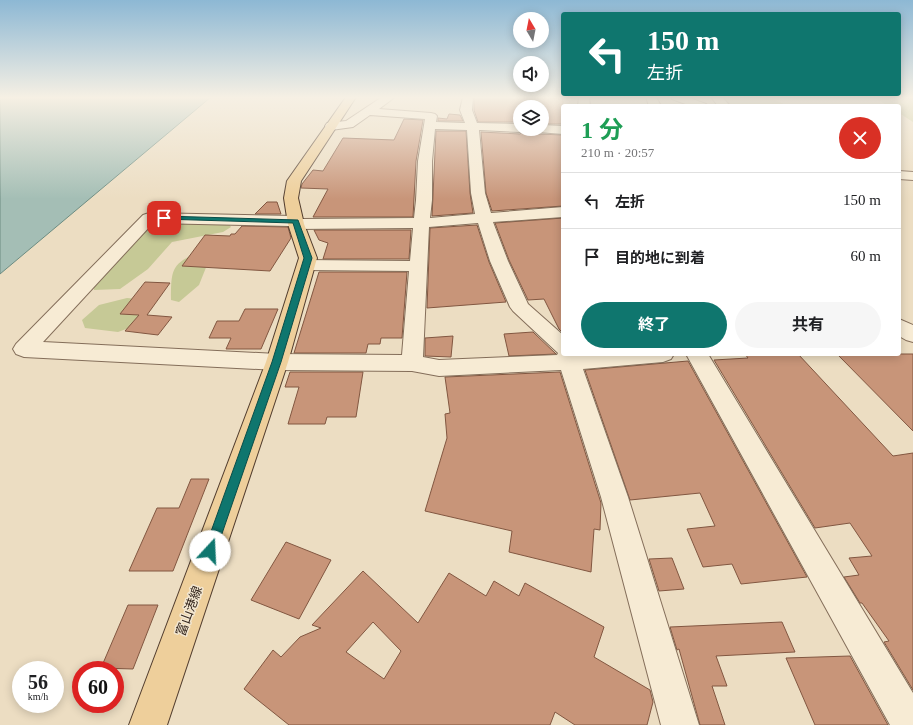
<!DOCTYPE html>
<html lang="ja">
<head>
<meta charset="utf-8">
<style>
	:root { --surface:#fff; --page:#f6f6f6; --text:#202124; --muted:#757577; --line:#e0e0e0; --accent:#0f766e }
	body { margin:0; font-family:"Times New Roman","Noto Sans JP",serif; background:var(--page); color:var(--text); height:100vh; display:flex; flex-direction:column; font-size:15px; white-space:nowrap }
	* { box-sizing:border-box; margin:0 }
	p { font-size:13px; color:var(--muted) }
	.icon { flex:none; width:22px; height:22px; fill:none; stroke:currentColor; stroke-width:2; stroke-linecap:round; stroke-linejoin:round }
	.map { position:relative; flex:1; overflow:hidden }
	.details { position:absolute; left:561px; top:104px; width:340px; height:252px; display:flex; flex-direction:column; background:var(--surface); border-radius:4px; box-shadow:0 2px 10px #0003 }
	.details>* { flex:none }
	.hud { position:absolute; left:561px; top:12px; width:340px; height:84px; border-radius:4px; box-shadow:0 2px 10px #0003; background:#0f766e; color:#fff; overflow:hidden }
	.needle { width:26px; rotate:350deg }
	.tools { position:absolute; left:513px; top:12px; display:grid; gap:8px }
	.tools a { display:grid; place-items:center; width:36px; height:36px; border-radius:50%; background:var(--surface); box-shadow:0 2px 10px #0003; font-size:20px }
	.speed { position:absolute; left:12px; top:661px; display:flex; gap:8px; font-size:20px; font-weight:700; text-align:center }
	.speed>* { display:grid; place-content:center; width:52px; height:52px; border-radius:50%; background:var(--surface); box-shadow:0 2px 10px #0003; line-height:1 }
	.speed small { font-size:10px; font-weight:400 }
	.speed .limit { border:6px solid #d22; background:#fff; color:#111 }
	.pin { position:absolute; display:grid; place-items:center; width:34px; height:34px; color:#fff; margin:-17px; border-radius:8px; box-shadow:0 2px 6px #0006 }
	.me { position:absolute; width:44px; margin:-22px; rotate:20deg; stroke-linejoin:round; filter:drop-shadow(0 0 3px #0008) }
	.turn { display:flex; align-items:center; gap:14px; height:84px; padding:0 20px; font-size:18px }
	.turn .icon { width:52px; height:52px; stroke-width:2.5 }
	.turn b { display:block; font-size:28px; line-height:34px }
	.round { display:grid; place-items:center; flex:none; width:42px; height:42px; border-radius:21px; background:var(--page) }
	.head { display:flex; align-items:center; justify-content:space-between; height:68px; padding:0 20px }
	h1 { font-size:24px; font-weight:700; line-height:30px; color:#1e9e55 }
	.button { display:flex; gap:8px; margin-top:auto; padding:8px 20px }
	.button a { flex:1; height:46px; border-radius:24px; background:var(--accent); color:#fff; font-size:16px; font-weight:700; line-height:46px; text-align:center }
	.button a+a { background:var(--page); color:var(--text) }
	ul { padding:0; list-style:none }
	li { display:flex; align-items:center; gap:12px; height:56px; padding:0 20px; border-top:1px solid var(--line) }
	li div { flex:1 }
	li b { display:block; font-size:15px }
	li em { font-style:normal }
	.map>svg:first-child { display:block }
</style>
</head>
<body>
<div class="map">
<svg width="913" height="725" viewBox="0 0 913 725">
	<rect width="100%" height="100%" fill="#ecddc2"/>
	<path fill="#c6c996" d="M719,97h49l18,8c-10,3 -19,-1 -28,-1 -15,1 -28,6 -39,-7z
		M874,97h39v25l-14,-9v-7h-11z
		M161,223l68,1 2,3 -8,5 -51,10 -24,27 -28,20 -26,1 -1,-9c18,-19 42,-52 68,-58z
		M202,250l7,10 -10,25 -20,17 -8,-2c0,-33 1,-36 31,-50z
		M127,298l11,1 2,25 -22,8 -33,-4 -3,-8 17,-15z"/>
	<path fill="#a4beb5" stroke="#6c8c82" d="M0,97h211l-211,177z"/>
	<path fill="#c89579" stroke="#825741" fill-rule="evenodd" d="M474,97l89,1v26h-21v-17h-22v15h-42l-4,-12z
		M449,114l11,1 3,6h-25v-3l9,1z
		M404,119l19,1 -7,41 -3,56h-100l15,-28 -27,-1 1,-4 11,-14 10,1 20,-33 51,2z
		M526,129h9l3,5 25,1v71l-71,5 -6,-18 -5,-61 39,2z
		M436,131h30l4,62 3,20 -41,3z
		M267,202h10l4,12h-26z
		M563,218v115l-4,-4 -15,-30 -16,1 -19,-40 -14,-37z
		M477,225l12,37 17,40 -79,6 3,-80z
		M242,226l46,1 3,11 -21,33 -88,-5 23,-31 25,1 1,-2h4z
		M314,230h97l-2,29h-86l5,-16 -9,-3z
		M319,272h88l-5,66h-21l-1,6h-12l-2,9h-72z
		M145,282l25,1 -23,32 25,2 -14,18 -33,-4 14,-16 -19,-1z
		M245,309h33l-17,40h-35l5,-11h-22l8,-17h22z
		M533,332l23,22 -47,2 -5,-22z
		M453,336l-2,21 -26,-1v-18z
		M745,354h53l95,102 20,-3v237l-29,-48 5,-1 -27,-38h-2l-16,-26 15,-2 -10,-17 23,-2 -22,-33 -35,5 -101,-168 34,-2z
		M837,354h76v77z
		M688,361l119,216 -66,7 -9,-20 -29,3 -16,-38 28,-3 -15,-33 -70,7 -45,-130z
		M290,372h73l-7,45h-29l-2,7h-37l11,-37h-14z
		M560,372l41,131 -1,27 -6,-1 -3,43 -82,-20 3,-21 -87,-20 22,-73 -2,-24 5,-1 -5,-36z
		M191,479h18l-36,92h-44l28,-63h22z
		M286,542l45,18 -32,59 -48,-19z
		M672,558l12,31 -25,2 -10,-32z
		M363,571l55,52 31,-50 37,23 8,-15 25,15 6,-13 79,44 -10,30 56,33 3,12 -6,23h-72l-20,-13 -5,13h-261l-45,-36 29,-39 8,7 19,-20 21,-9 -9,-3zM373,622l28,29 -17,28 -38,-27z
		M128,605h30l-25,64 -32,-1z
		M782,622l13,30 -79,4 11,30h-15l13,39h-25l-21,-76 -2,1 -7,-23z
		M850,656l38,69h-73l-29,-67z"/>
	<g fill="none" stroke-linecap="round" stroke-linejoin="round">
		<defs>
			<path id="minor" d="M382,97h13l-16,12 52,4 4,1 2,2 -1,6 29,1 -5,-13 3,-13h10l-1,13 5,13 43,1v5h5l-5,3 -41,-2 6,63 6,20 72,-6v10l-70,5 15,39 20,43 35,31v19h111l-3,5 -8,3 -80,7 45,128 71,228h-38l-60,-228 -40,-127 -122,6 -27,-5 -135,-1 -253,-13 -8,-3 -3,-5 3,-5 127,-129 6,-2 147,3 6,3 112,-1 2,-18 2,-39 7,-42 -55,-4 -17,12 -22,3 -4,-1 -2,-3 2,-3 19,-2zM435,129l32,1 4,63 4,21 -45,4 2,-18v-39zM153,223l136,3 7,3 117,-1 -3,33 -104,-1 -6,1 -3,4 3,4 6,1 103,1 -7,84 -125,-1 -234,-12zM478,223l12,38 20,46 3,4 45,42 -1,2 -118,5 -16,-3 6,-130z
				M579,97h10l1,9h-12z
				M646,97h10l5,9h-12z
				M711,97h11l8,9h-12z
				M542,125l21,1v8l-25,-2 -2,-3h6z
				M899,319l14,6v17l-7,-2 -7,-4z
				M686,354h22l205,339v32h-23z"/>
			<path id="tertiary" d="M671,97h16l19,7 2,2h-17l-19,-7z
				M899,171l14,1v8l-14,-1z"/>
			<path id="primary" d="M346,97h10l-55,84 -3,17 6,26 13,34 -29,104 -121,363h-38l137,-363 33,-104 -11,-34 -4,-26 3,-17z"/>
		</defs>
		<use href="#minor" stroke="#846e5a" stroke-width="2"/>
		<use href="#tertiary" stroke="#846e5a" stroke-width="2"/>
		<use href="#primary" stroke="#523d2e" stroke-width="2"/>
		<use href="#minor" fill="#f7ebd4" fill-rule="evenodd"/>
		<use href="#tertiary" fill="#f7ebd4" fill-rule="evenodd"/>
		<use href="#primary" fill="#eecf9b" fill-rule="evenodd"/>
	</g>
	<linearGradient id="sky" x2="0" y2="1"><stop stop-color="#8db8d4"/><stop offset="0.49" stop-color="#f6f0e4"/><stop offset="1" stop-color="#f6f0e4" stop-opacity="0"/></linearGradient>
	<rect width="913" height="199" fill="url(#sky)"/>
	<path fill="#0f766e" stroke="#0a4d48" d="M164,216l134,4 14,38 -31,104 -65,189 -2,4 -4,2 -5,-2 -1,-4 68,-189 32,-104 -11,-35 -131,-4 -1,-1z"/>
	<g text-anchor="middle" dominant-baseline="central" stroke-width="3" stroke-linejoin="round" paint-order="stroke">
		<g font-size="13" fill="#35271e" stroke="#f3e7d1">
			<text transform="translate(189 611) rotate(-70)">富山港線</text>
		</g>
	</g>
</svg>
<div class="tools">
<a><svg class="needle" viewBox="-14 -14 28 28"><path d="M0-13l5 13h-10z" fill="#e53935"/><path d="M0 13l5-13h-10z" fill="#757577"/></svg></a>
<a><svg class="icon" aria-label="sound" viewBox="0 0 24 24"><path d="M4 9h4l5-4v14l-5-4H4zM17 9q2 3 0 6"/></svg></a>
<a><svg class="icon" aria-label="layers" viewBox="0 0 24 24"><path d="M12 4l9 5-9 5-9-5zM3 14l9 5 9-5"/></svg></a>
</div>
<div class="speed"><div>56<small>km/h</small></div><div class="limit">60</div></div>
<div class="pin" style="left:164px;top:218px;background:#d93025"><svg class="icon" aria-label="arrive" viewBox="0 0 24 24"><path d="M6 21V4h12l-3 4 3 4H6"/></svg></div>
<svg class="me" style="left:210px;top:551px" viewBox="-20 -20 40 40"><circle r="19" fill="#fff"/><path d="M0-13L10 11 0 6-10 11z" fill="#0f766e"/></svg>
<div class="hud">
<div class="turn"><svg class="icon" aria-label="left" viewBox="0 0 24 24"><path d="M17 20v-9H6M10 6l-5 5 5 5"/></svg><div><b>150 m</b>左折</div></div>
</div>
<section class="details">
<div class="head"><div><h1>1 分</h1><p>210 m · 20:57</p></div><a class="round" style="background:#d93025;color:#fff"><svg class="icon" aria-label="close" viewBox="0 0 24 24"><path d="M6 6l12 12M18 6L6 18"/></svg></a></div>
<ul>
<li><svg class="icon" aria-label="left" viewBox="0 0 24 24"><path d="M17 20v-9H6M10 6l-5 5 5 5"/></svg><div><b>左折</b></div><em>150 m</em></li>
<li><svg class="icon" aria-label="arrive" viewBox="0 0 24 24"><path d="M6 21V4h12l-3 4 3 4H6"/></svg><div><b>目的地に到着</b></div><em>60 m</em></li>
</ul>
<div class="button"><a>終了</a><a>共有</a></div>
</section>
</div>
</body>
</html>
